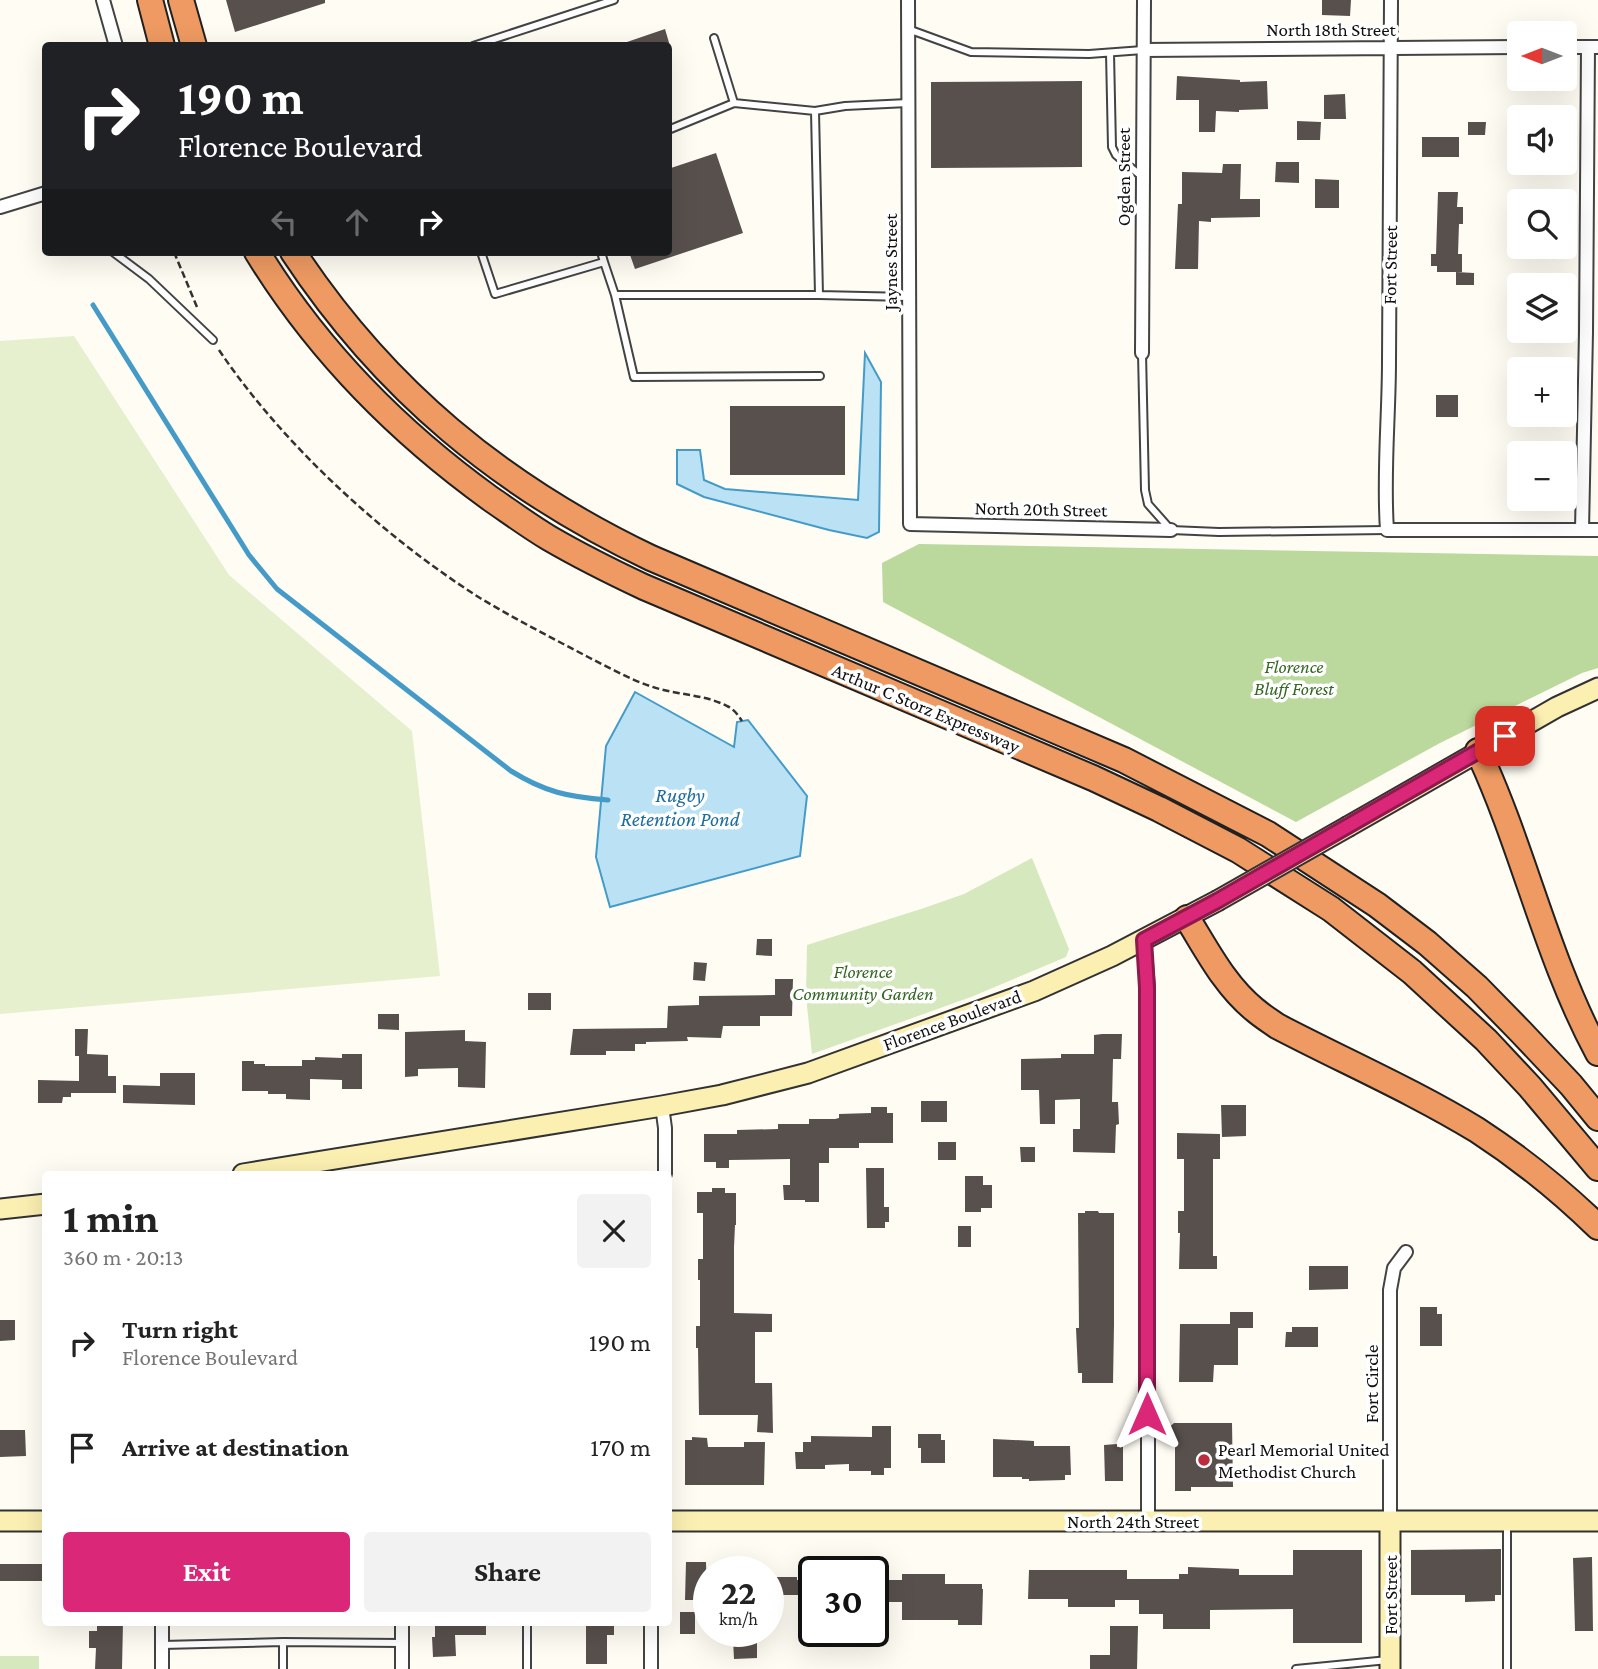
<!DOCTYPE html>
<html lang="en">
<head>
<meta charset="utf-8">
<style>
	:root { --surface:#fff; --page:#f2f2f2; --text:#222; --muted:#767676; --accent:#db2777 }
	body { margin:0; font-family:"Crimson Pro",serif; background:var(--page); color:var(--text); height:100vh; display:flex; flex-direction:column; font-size:26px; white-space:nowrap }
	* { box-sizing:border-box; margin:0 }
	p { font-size:23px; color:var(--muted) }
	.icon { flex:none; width:38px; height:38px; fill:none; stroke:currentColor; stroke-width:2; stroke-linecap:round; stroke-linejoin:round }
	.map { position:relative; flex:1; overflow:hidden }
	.drawer { position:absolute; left:42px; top:1171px; width:630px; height:455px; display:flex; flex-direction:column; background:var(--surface); border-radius:7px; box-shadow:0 7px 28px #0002 }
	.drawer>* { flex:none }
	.banner { position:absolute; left:42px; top:42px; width:630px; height:214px; border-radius:7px; box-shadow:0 7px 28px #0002; background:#202124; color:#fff; overflow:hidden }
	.needle { width:46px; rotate:270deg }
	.tools { position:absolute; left:1507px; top:21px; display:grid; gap:14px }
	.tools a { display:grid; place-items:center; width:70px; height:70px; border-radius:7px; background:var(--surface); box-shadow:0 7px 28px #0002; font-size:35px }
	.speed { position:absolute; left:693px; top:1556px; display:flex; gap:14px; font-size:35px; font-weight:700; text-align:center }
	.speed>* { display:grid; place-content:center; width:91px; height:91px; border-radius:50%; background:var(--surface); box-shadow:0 7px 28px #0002; line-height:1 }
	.speed small { font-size:18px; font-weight:400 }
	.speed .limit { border:4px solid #111; border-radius:10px; background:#fff; color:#111 }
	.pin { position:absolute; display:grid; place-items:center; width:60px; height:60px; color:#fff; margin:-30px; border-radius:14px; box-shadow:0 4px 10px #0006 }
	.me { position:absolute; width:77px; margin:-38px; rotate:0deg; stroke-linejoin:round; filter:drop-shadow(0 0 5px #0008) }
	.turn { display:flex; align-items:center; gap:24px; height:147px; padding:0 21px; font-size:32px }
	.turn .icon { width:91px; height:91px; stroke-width:2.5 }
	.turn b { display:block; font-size:49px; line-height:60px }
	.lanes { display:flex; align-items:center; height:66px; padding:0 21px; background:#0003; justify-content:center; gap:35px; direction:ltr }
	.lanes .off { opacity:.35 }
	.round { display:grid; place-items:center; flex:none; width:74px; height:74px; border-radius:7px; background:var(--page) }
	.head { display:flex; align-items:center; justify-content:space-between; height:119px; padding:0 21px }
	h1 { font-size:42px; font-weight:700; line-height:52px }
	.action { display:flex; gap:14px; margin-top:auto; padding:14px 21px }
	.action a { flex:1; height:80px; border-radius:7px; background:var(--accent); color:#fff; font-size:28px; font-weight:700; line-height:80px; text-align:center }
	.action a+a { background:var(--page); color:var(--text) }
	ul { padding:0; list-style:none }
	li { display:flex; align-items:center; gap:21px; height:105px; padding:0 21px }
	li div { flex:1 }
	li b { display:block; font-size:26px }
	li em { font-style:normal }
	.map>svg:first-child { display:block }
</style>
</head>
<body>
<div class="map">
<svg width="1598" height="1669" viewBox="0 0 1598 1669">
	<rect width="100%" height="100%" fill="#fefcf3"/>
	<path fill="#d6e8be" d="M1032,858l37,91 -3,8 -95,40 -159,57 -6,-58 1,-51 114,-36 43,-15z
		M0,1656h39v13h-39z"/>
	<path fill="#bbd89d" d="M919,544l679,12v112l-16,5 -142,70 -144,79 -413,-220 -1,-39z"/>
	<path fill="#e6f0cf" d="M74,336l155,239 183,156 28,245 -440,38v-673z"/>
	<path fill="#bae2f4" stroke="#449bc8" stroke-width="2" d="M865,353l16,29 -2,150 -12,6 -38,-8 -125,-33 -27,-13v-34h23l4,30 21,9 133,11z
		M635,692l99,55 3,-25 11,-2 59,76 -7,60 -190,51 -14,-50 10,-111z"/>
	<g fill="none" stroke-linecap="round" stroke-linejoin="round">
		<path stroke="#449bc8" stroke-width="5" d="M93,305l156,250 28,34 234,182c34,21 57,26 97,29"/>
	</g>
	<path fill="#58504d" d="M226,0h99v3l-90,29z
		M1322,0h29l-1,16 -28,-1z
		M665,29l5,17h-46v-3z
		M1177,76l63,4v2l27,-1 1,28 -29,1v2l-23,-1 -1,21h-16v-32h-23z
		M1082,81v86l-151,1v-86z
		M1345,94l1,25h-22v-24z
		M1297,121l24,1 -1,18h-23z
		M1468,122h18l-1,13h-17z
		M1422,137h37v20h-37z
		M716,153l27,80 -108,36 -6,-17h39v-83z
		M1276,162h23v21l-24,-1z
		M1223,164h18l-1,35h20v18l-49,1v4l-12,-1 -1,48h-23l3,-65h4v-32l40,1z
		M1315,179l24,1v28h-24z
		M1438,192h20l-1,15h6v17h-4l-1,30h4v18h-25v-6h-6v-12h5z
		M1456,272l18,1v12h-18z
		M1436,395h22v22h-22z
		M730,406h115v69h-115z
		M757,939h15v17l-16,-1z
		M694,962l13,1 -2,18 -12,-1z
		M775,979h18l-1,37h-32v10h-37l-2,12 -34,-1 1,4 -42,1v2h-11v7h-29v4h-36l3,-26 94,-1 1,-22 31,-1v-9l76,-1z
		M528,993h23v17h-23z
		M378,1014h21v16l-21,-1z
		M75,1029h13l-1,25 21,1v21h8v17h-45v4h-8l-1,6h-24v-23l41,1v-25h-4z
		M465,1030v11l21,1 -1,46 -27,-1v-19l-40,1v7l-13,1v-45z
		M1102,1034h20l-1,25h-8l-1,43h6l1,22 -3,1 -1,28 -42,-1v-23h7v-30l-25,1v24h-15l-1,-34h-18v-31l40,-1v-4h33v-19z
		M342,1054h20v35h-20v-9l-32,-1v21l-24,-1v-5h-18v-3h-26v-30h12v3h11v2h37v-6h13v-3l27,1z
		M160,1073h35v32l-72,-2v-18l37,1z
		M921,1101h26v21h-26z
		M1221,1105h25v31l-24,1z
		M871,1107h16v6h6v30h-34v5h-30v15h-10v39h-14v-2h-21l-1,-15h7v-26l-61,1v8h-13v-6h-12v-28h33v-4l41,-1v-5h31v-5h26l4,-1v-4l32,-1z
		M1177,1133l43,1v25h-7v97h4v13h-38l1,-36h-2v-22h6v-52h-7z
		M938,1142h18v18h-18z
		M1020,1147h15v15h-14z
		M866,1168h18v39h5v15h-4v6h-18z
		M965,1176h18v9h9v23h-11v4h-16z
		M712,1188h13v5h11v32h-1l-1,22v66l38,1v18h-17v51h17l1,50 -16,-1 1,-17h-59l-1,-67h-2v-22h4v-46h-2v-21h5v-46h-6v-21h15z
		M1085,1211h13l1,2h15v112l-1,58h-31v-10h-4l-2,-45h3l-1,-115h7z
		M958,1226h13v21h-13z
		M1309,1266h39v23l-39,1z
		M1420,1307h17v7h5v32h-22z
		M1230,1312h23v16h-15v37h-24l-1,17h-34l1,-58h50z
		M0,1320h15v20l-15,1z
		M1292,1327h26v20h-33l1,-15h6z
		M1174,1423h58l1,64h-42v4h-16v-48l-9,-7v-6z
		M872,1426h19v42h-7v7h-13v-4h-22v-7l-24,1v4h-29l-1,-17h8v-10h8v-6l61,1z
		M0,1430h25l1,26 -26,1z
		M918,1434h23v6h4v23h-24v-15h-3z
		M692,1437l15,1 1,9h36v-5h21l-1,43h-79v-45h7z
		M993,1439l41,2v5h36l1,29h-6v5l-36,1v-2h-7v-2h-29z
		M1117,1444v3h6v34h-18l-1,-36z
		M1501,1549v46h-6v6l-30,1v-7h-54v-45z
		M1293,1550h69v93h-69v-34l-83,1v19h-47v-15h-24v-14h-24v7h-47v-8h-40l1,-29h98v9h52v-5h9v-7l51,2v6h54z
		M1592,1557l1,74h-18l-2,-73z
		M686,1562h20l1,38h-22z
		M0,1564h46v17h-46z
		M902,1574h43v10h37v5h1l-1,36h-24v-5h-56v-18h-29v-17h7v-5h22z
		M777,1577h20v3h8v15h-28z
		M680,1612h15v22h-15z
		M97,1622h26l-1,47h-27l1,-21h-7v-17h8z
		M435,1622h51v13h-31l1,21 -23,1 -1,-20h3z
		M586,1622h28v13h-7v29h-21z
		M1110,1626h28l-1,43h-47v-14h20z
		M733,1639h24v19l-23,1z"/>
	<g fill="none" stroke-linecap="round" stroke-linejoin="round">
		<defs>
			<path id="lane" d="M908,29l63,23 118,2 54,-4
				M714,38l20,65
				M473,46l141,-46
				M1110,53l2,94 4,8 25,21
				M815,111l4,184
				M668,130l66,-27 81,8 30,-5 63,-3
				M113,252l36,27 64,61
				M481,252l14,42 109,-32 -3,-10
				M604,262l11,33 19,82 186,-1
				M615,295h204l90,2
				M1142,353l3,137 3,14 23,26 48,2 168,-2
				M1507,1524v145
				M527,1622v47
				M162,1645l121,-3 118,1
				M283,1669v-27
				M1296,1669l92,-9"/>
			<path id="street" d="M103,0l13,46
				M908,0l2,524 261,6
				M1391,0c0,120 -1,240 -2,361 0,56 -6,113 -2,169h211
				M1564,47h34
				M1143,50l376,-3
				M0,207l46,-14
				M1142,353l2,-353
				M1582,530l4,-198 2,-285
				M1144,940l4,48v532
				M662,1106l3,22v46
				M1390,1521v-231l4,-22 12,-16
				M402,1622v47
				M162,1669v-47
				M651,1669v-47"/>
			<path id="secondary" d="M1349,826l208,-119 41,-19
				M243,1174l419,-68 60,-11 86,-22 226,-82 78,-35 105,-55
				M0,1209l46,-5
				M0,1521h46
				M668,1521h930
				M1390,1669v-148"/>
			<path id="highway" d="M150,0l12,46
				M181,0l13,46
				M257,252c60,98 141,180 234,247 19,13 38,27 58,39 31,18 63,34 95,49l449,191 66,31 79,41 93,59 81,63 74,68 44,47 68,81
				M293,252c91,138 209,235 358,306l473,202 144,74 109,71 50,38 50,44 44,45 50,53 27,33
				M1478,751c46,98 68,206 120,302
				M1187,918c20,32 38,68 68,92 7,6 15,11 22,16 67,35 136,65 200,104 43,28 84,61 121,97"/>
		</defs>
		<use href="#lane" stroke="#434343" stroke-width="10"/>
		<use href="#street" stroke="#434343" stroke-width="16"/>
		<use href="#secondary" stroke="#323232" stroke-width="23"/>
		<use href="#highway" stroke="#212121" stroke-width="28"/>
		<path stroke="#323232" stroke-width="2.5" stroke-dasharray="7 3.5" stroke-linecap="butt" d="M174,252l23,55
			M219,350c64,95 165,187 261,248 35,21 72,40 108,59 20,10 41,22 62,29 25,9 54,8 77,20 7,3 11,9 15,15"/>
		<use href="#lane" stroke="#fff" stroke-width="6"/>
		<use href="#street" stroke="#fff" stroke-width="12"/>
		<use href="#secondary" stroke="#fbefb2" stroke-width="19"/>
		<use href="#highway" stroke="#ee9a62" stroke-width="24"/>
		<defs>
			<path id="secondary-bridge" d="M1217,901l132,-75"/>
		</defs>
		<use href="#secondary-bridge" stroke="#323232" stroke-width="23" stroke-linecap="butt"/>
		<use href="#secondary-bridge" stroke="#fbefb2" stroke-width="19"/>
	</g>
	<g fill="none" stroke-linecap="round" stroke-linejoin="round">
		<defs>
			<path id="route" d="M1147,1414v-426l-3,-48 73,-39 288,-165"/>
		</defs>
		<use href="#route" stroke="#8e194d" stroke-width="18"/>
		<use href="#route" stroke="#db2777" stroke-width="12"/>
	</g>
	<circle fill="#bb2d3c" stroke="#fff" stroke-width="2.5" cx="1204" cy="1460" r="7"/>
	<g text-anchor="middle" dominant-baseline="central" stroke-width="7" stroke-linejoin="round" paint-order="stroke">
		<g font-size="19" fill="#101010" stroke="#fff">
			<text x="1331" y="29">North 18th Street</text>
			<text transform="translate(1123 177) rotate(-90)">Ogden Street</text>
			<text transform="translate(890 262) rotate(-90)">Jaynes Street</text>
			<text transform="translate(1390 265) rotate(-89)">Fort Street</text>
			<text transform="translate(1041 509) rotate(1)">North 20th Street</text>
			<text transform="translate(926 708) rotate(23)">Arthur C Storz Expressway</text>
			<text transform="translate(952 1020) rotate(-20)">Florence Boulevard</text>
			<text transform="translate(1371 1384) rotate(-90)">Fort Circle</text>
			<text x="1133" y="1521">North 24th Street</text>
			<text transform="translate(1390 1595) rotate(-90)">Fort Street</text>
		</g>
		<g font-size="19" font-style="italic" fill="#346622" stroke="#fff">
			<text x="1294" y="666">Florence<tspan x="1294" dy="22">Bluff Forest</tspan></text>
			<text x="863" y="971">Florence<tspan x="863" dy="22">Community Garden</tspan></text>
		</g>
		<g font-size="19" fill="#101010" stroke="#fff" text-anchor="start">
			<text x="1218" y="1449">Pearl Memorial United<tspan x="1218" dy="22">Methodist Church</tspan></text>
		</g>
		<g font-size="21" font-style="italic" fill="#1d6d9e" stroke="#fff">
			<text x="680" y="795">Rugby<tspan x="680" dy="24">Retention Pond</tspan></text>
		</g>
	</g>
</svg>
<div class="tools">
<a><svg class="needle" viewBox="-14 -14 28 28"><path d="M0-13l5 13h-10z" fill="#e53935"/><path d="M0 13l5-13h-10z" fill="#767676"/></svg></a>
<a><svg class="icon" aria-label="sound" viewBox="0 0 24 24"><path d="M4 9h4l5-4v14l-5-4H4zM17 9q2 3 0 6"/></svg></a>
<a><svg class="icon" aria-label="search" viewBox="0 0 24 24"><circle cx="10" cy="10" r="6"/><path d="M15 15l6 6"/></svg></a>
<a><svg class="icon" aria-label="layers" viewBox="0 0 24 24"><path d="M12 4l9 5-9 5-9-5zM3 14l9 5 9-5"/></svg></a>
<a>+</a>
<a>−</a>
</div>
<div class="speed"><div>22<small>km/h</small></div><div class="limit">30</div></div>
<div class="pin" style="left:1505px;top:736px;background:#d93025"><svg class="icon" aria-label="arrive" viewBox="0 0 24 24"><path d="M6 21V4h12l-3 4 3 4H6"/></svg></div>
<svg class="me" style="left:1147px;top:1414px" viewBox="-20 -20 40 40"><path d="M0-17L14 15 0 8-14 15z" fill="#db2777" stroke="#fff" stroke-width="4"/></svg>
<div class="banner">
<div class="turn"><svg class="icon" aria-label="right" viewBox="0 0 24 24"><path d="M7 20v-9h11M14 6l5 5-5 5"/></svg><div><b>190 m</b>Florence Boulevard</div></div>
<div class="lanes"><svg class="icon off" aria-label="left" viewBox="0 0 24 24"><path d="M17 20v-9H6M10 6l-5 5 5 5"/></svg><svg class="icon off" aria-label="ahead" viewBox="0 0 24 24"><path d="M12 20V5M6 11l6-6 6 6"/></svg><svg class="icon" aria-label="right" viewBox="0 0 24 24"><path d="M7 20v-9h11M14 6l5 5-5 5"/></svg></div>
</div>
<section class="drawer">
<div class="head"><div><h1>1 min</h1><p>360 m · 20:13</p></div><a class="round"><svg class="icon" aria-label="close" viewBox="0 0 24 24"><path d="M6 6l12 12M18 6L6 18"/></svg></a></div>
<ul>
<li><svg class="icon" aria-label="right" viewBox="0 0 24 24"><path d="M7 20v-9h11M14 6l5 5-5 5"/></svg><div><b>Turn right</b><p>Florence Boulevard</p></div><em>190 m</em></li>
<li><svg class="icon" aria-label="arrive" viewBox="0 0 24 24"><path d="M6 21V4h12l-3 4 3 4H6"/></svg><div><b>Arrive at destination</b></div><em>170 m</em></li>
</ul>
<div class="action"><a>Exit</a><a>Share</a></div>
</section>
</div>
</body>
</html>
